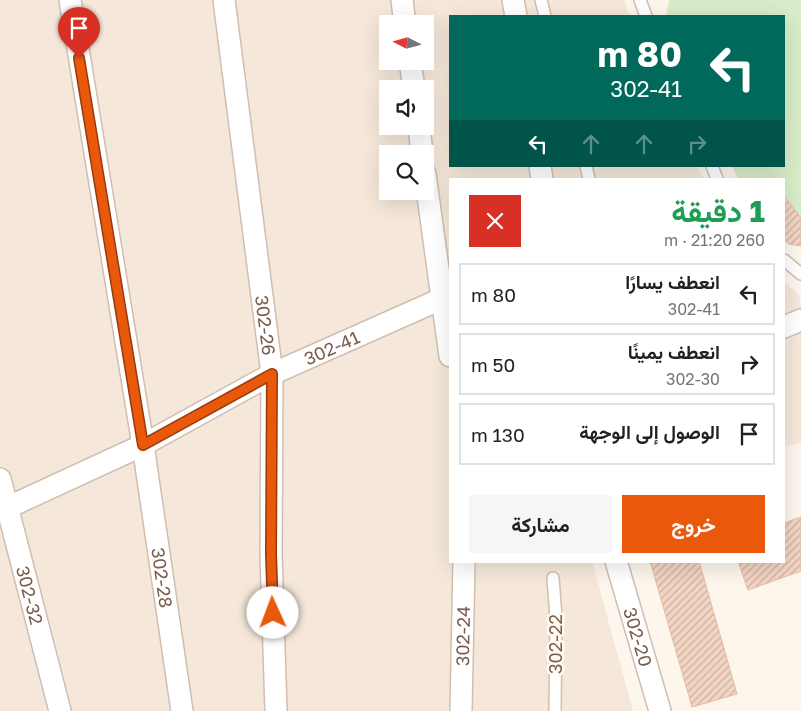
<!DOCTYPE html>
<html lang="ar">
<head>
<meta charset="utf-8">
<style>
	:root { --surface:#fff; --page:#f6f6f6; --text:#202124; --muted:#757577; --line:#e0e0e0; --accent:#ea580c }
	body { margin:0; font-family:"Golos Text",Vazirmatn,sans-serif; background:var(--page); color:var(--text); direction:rtl; height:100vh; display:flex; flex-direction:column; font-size:19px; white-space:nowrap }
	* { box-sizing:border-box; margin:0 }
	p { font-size:16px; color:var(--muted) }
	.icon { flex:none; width:28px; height:28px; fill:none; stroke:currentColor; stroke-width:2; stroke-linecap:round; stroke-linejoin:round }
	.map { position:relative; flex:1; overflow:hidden; direction:ltr }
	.details { position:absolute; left:449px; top:178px; width:336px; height:385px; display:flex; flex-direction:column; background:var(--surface); border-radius:0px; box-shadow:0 5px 20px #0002; direction:rtl }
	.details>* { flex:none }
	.guide { position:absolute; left:449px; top:15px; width:336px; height:152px; border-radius:0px; box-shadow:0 5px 20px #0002; direction:rtl; background:#00695c; color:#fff; overflow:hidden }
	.needle { width:32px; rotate:276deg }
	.buttons { position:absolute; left:379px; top:15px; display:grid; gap:10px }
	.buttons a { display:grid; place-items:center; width:55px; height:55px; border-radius:0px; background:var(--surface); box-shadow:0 5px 20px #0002; font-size:25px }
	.pin { position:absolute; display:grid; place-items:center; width:42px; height:42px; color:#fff; margin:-51px -21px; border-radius:50% 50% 50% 0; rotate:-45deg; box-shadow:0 0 5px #0007 }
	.pin .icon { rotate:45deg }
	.me { position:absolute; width:55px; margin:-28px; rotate:358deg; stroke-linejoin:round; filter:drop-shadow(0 0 4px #0008) }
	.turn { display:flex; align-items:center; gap:18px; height:105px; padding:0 20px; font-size:22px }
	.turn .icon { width:65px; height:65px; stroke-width:2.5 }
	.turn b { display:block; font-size:35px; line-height:42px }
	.lanes { display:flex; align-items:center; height:48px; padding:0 20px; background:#0003; justify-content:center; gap:25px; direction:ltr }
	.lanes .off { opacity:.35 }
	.round { display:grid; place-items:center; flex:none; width:52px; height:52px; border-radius:0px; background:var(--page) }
	.overview { display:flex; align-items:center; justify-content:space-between; height:85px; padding:0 20px }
	h1 { font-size:30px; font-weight:700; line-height:38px; color:#1e9e55 }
	.cta { display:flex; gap:10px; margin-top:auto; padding:10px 20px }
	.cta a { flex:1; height:58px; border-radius:0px; background:var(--accent); color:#fff; font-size:20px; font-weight:700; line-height:58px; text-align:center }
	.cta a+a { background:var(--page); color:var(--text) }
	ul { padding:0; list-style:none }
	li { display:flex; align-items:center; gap:15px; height:62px; margin:0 10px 8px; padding:0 10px; border:2px solid var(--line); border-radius:0px }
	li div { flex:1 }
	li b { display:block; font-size:19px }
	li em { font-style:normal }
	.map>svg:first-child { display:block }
</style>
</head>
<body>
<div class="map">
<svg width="801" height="711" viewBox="0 0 801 711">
	<defs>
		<pattern id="building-hatch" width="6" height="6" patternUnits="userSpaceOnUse" patternTransform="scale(1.25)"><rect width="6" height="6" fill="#f3d5c3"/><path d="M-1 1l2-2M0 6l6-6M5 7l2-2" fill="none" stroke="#cab0a1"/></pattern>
	</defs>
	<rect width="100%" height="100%" fill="#fdf6ec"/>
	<path fill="#f5e8da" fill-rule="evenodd" d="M0,0h624l6,16h-180v150h247l7,13h-254v382h142l41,150h-633zM388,24h37v37h-37zM388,89h37v37h-37zM388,154h37v37h-37z
		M784,282l15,13 2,13v135l-17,4z"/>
	<path fill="#d8ecc9" d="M669,0h132v246l-12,-2 -5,-4v-61h-46l-6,-13h52v-150h-118z"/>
	<path fill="url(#building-hatch)" stroke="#e6bba3" d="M784,196l17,22v28l-12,-2 -5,-4z
		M801,517v54l-53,19 -10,-29h46v-38z
		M650,561h49l38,133 -45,13z"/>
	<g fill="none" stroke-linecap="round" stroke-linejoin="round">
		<defs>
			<path id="lane" d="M541,0l4,16
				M640,0l6,16
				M586,166l3,13
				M712,166l5,13
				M784,260l17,14
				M553,578l3,39 -1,94"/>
			<g id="street">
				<path id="s1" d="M70,0l73,445 39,266"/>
				<path id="s2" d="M224,0l48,374 -1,180 5,157"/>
				<path d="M402,0l3,24"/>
				<path d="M513,0l3,16"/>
				<path d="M410,61l4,28"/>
				<path d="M419,126l3,28"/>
				<path d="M540,166l2,13"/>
				<path d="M425,174l25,182"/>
				<path d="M784,327l17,-7"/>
				<path id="s3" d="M0,479l60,232"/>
				<path id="s4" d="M0,511l143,-66 129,-71 178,-79"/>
				<path id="s5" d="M616,561l44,150"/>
				<path id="s6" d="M461,711l3,-150"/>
			</g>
		</defs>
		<use href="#lane" stroke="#d1beb0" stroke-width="14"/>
		<use href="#street" stroke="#d1beb0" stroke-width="24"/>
		<use href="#lane" stroke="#fff" stroke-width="11"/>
		<use href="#street" stroke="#fff" stroke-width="21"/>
	</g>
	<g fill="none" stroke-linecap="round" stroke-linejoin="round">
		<defs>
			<path id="route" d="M79,58l64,387 129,-71 -1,180 2,59"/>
		</defs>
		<use href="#route" stroke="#983908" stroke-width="12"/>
		<use href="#route" stroke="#ea580c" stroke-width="9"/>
	</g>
	<g text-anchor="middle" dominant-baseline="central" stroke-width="5" stroke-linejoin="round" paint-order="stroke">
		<g font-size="18" fill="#7a5c4d" stroke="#fffaf3">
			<text stroke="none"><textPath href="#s2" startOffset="328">302-26</textPath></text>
			<text stroke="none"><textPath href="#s4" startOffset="370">302-41</textPath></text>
			<text stroke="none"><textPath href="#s1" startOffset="585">302-28</textPath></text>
			<text stroke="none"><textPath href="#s3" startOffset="120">302-32</textPath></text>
			<text stroke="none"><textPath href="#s6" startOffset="75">302-24</textPath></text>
			<text stroke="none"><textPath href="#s5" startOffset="79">302-20</textPath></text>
			<text transform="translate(555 644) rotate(-90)">302-22</text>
		</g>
	</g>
</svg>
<div class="buttons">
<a><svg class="needle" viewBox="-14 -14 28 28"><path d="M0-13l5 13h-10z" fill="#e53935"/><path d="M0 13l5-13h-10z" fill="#757577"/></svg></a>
<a><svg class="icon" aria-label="sound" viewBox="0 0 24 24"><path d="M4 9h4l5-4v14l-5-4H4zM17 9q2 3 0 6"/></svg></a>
<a><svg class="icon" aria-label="search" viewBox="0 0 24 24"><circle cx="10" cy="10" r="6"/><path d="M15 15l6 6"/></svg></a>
</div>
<div class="pin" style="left:79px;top:58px;background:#d93025"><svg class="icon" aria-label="arrive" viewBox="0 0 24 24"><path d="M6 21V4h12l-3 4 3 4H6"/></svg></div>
<svg class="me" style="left:273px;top:613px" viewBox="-20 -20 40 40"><circle r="19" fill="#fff"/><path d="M0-13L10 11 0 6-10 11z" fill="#ea580c"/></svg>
<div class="guide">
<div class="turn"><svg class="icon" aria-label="left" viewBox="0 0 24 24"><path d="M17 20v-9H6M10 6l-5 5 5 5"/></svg><div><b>80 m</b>302-41</div></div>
<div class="lanes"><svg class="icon" aria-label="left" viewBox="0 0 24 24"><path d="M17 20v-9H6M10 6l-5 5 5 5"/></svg><svg class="icon off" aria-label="ahead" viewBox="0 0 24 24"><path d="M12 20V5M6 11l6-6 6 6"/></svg><svg class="icon off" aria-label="ahead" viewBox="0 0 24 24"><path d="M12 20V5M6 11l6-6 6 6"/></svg><svg class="icon off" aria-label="right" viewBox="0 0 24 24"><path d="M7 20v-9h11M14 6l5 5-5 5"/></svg></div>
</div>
<section class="details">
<div class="overview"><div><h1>1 دقيقة</h1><p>260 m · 21:20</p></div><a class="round" style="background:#d93025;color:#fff"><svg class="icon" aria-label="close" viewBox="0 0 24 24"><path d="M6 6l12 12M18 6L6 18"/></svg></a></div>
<ul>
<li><svg class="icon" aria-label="left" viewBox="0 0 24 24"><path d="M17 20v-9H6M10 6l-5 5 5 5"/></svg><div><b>انعطف يسارًا</b><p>302-41</p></div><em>80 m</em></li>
<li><svg class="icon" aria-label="right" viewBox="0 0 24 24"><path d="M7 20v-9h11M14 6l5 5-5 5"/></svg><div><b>انعطف يمينًا</b><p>302-30</p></div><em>50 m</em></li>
<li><svg class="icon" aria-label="arrive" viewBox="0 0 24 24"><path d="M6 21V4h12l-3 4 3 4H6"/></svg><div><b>الوصول إلى الوجهة</b></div><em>130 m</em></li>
</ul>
<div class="cta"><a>خروج</a><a>مشاركة</a></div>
</section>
</div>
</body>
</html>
